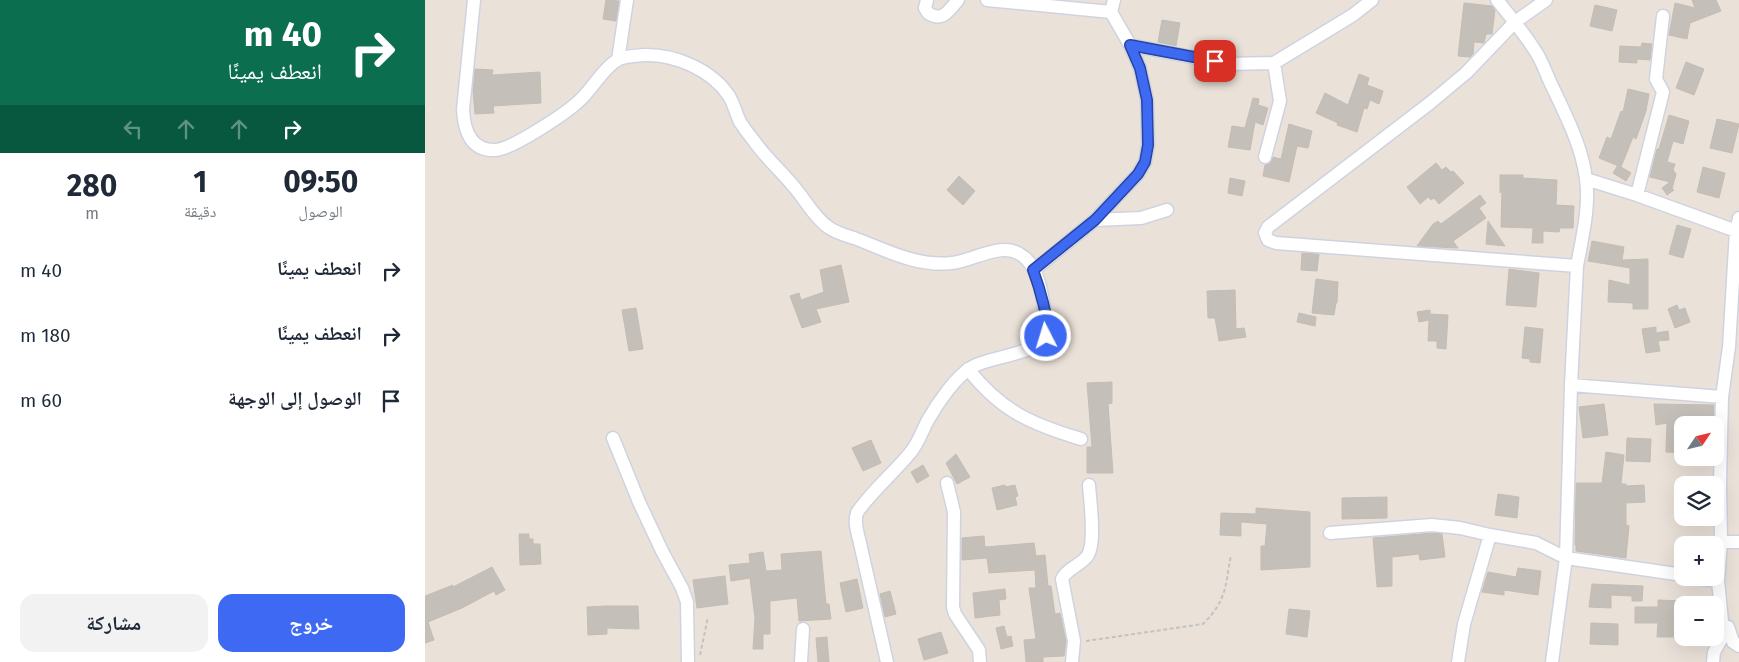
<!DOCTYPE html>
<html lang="ar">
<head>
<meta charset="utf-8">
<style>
	:root { --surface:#fff; --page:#f2f2f3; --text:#1f2937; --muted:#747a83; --accent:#3e69f2 }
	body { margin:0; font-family:"Fira Sans","Noto Naskh Arabic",sans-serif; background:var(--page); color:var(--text); direction:rtl; height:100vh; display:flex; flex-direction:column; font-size:19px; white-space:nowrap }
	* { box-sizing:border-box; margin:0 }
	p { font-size:16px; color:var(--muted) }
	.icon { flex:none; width:28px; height:28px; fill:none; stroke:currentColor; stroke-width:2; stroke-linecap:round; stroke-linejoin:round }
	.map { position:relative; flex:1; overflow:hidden; direction:ltr }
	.details { display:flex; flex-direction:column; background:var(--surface); width:425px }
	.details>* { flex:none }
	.hud { background:#0b6e4f; color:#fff; overflow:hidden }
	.needle { width:32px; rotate:55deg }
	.tools { position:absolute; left:1249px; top:416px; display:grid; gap:10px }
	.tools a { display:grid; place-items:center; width:50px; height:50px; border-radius:10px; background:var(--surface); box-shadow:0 5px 20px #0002; font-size:25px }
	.pin { position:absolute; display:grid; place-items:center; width:42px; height:42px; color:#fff; margin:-21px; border-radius:10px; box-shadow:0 2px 8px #0006 }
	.me { position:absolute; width:55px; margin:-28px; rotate:355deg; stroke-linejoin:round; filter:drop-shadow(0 0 4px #0008) }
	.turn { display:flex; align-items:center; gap:18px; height:105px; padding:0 20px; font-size:22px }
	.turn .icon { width:65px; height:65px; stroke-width:2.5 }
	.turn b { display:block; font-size:35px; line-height:42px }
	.lanes { display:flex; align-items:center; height:48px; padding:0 20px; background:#0003; justify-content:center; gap:25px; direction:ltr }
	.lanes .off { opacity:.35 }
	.eta { display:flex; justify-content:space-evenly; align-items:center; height:85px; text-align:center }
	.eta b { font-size:30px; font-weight:700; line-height:35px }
	.action { display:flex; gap:10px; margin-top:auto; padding:10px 20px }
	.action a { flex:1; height:58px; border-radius:15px; background:var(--accent); color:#fff; font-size:20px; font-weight:700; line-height:58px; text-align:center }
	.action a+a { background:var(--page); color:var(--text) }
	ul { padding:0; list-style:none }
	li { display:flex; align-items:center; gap:15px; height:65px; padding:0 20px }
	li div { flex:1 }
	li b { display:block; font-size:19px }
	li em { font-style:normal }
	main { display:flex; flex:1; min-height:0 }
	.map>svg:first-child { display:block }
</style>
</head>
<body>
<main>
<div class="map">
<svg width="1314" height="662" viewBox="0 0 1314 662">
	<rect width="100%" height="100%" fill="#eae2d9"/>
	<path fill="#c5bfb9" stroke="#c4bdb3" d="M181,0l13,1 -3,20 -13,-2z
		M1267,0h24l5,11 -31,12 -3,16 -18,-4 6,-32 20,5z
		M1039,3l28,3 3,4 -3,24h-6l-2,9 -10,-1 -1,12 -3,3 -12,-1z
		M1170,5l22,5 -5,21 -22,-5z
		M737,20l18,3 -4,23 -18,-4z
		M1217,43l10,1 -2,16 -13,-1v4l-18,-1 1,-16 21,1z
		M1261,62l18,7 -10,26 -18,-7z
		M50,69l18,1 -1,5 48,-3 1,31 -48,3 1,7 -19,1 -2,-23z
		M934,74l10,4 -2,7 16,6 -4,13 -9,-4 -3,9 -3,-1 -7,24 -20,-7 1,-2 -22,-10 9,-20 23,12z
		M1203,89l21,5 -3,17 -10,28 -3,-2 -12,30 -22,-9 8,-21 4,2 10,-28 2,1z
		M828,98l6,1 -1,6 10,3 -5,17 -8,-3 -5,28 -22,-3 4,-21 13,2z
		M1244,115l20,6 -6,23 -10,-3 -6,21 8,2 -2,6 3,4 -4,15 2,1 -7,5 -5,-7 8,-6 -20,-5 7,-28h2z
		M1292,119l22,5 -7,29 -22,-5z
		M864,124l23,7 -4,17 -11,-2 -8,36 -26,-6 2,-11 5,-2 3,-6 8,2z
		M1011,163l6,7 4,-3 5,5 2,-1 11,12 -25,21 -5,-6 -3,2 -3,-3 -8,7 -13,-17z
		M1193,165l13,8 -5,8 -13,-8z
		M1278,167l22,6 -6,25 -22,-6z
		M1075,175h23v3l34,2 -1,25 18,1 -1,22h-13l-1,4 -16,-1v12h-11l1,-15 -32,-1 1,-36 -2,2z
		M534,176l16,15 -12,14 -16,-15z
		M805,178l15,3 -3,15 -14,-3z
		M1055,195l6,8 -7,5 7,10 -33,23 5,7 -41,-2 16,-22 5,-3 3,3z
		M1063,221l17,25 -19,-2z
		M1252,225l14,4 -8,29 -14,-4z
		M1167,241l32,6 -2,13 26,-1v50h-15v-6l-25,-1 1,-22 21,5v-17l-42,-7z
		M877,253l17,1 -2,17 -16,-1z
		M416,265l8,37 -33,7 5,13 -19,6 -12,-32 9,-3 2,7 23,-8 -4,-22z
		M1084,269l30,4 -3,34 -30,-2z
		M891,279l22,3 -1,21h-1l-2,12 -22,-2z
		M810,290l1,39 8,-1 2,9 -27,4 -4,-23h-7l-1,-27z
		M1252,305l2,5 6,-2 5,14 -15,6 -7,-19z
		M211,308l7,41 -14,2 -7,-41z
		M1005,310v4l18,1 -2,34 -9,-1v-7h-9l1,-21 -10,2 -2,-10z
		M874,313l17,4 -1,9 -18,-4z
		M1100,327l18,2 -3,34 -10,-1v-3l-8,-1z
		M1231,327v6l12,-2 1,9 -11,1 2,10 -14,2 -4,-24z
		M687,382v21l-4,1 5,69h-26v-26h5l-5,-64z
		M1179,404l4,31 -25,3 -4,-31z
		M1229,404l60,1 -1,20h-30v28l-17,-1 1,-29 -11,2z
		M1202,438l24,1 -1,23 -24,-1z
		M446,440l10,23 -18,8 -11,-23z
		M1181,452l18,3 -3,29h5v2l18,-1 1,17 -19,1v22l3,1 -3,32 -50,-7v-6h-1l1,-62h26z
		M531,454l14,23 -13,7 -11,-21z
		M498,465l6,11 -12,7 -6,-11z
		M580,485v2l10,-2 3,11 -3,1 2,8 -20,5 -5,-22z
		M1073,494l21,3 -2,21 -22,-3z
		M962,497v21l-45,1v-21z
		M831,508l54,4v55l-49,3v-24h4l2,-22 -26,-2v14l-21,-1 1,-22 35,1z
		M1007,533l10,1 3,23 -25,3 -1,-6 -27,3v29l-15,1 -4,-49z
		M94,534h10v5h4v5h7l1,20 -21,1z
		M559,536l1,11 49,-4 2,13 9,-1 3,31h3l4,28 5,-1 6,28 -2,15 -21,1v5h-17l-2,-22 12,-1 -7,-51h7l-1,-18 -46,3 -2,-15 -25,2v-22z
		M396,551l5,53h3l2,15 -32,2 -2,-23 -27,3v33h-7v15h-10l2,-31 -5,-40 -19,3 -2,-16 21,-2 -1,-9 14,-2 3,19 16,-1 -1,-16z
		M67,567l13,23 -9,5 -2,-4 -32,17 -34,14 6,18 -9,3v-47l28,-11v2z
		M1093,568l23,3 -3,24 -34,-5v5l-22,-3 6,-20 28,5z
		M300,576l3,28 -31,4 -4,-28z
		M432,579l6,29 -17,4 -6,-29z
		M1167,584l51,2 -1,15h-10v-5l-21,-1v13l-22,-1z
		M580,589l1,10 -7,1 1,15 -25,3 -2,-25z
		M465,591l6,23 -11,3 -5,-23z
		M1233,600l25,1 -1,36h-25l1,-14h-23v-16h23z
		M181,606h32l1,23 -32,-1v6l-19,1 -1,-28z
		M864,609l21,2 -3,26 -21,-3z
		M1166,623l27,1v21l-28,-1z
		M579,626l3,11 4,-1 2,10 -12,3 -5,-21z
		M516,632l7,21 -24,7 -6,-21z
		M402,637l2,25h-11l-2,-24z"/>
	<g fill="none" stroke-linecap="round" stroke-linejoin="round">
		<defs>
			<path id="minor" d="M49,0l-11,110c1,19 7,41 32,40 16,0 75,-39 87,-52 12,-12 21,-29 35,-38 7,-4 19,-4 27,-5 31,-1 68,15 85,41 5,8 7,18 11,26 4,6 9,13 14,19 12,17 28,31 41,47 11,13 20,30 33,39 8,6 17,8 26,11 32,12 62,29 98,25 22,-2 51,-24 72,-6 18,14 19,49 23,70 2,28 -56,28 -75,40 -16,9 -35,37 -44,53 -6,11 -10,24 -18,33 -14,17 -30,31 -44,48 -3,4 -7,8 -9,12 -3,8 0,18 2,26l28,123
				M502,0l-2,8 3,5c15,10 21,-3 30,-13
				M562,0l124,12
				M1072,0c13,16 26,32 37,49 8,11 12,25 18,37 14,30 30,60 34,93 4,28 -4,59 -9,87l-301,-23 -8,-3 -3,-7 3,-6 162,-124 36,-30 49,-51 31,-22
				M705,45l97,19 47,-1 6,38 -15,56
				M193,60l9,-60
				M849,63l79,-48 19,-15
				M1161,179l51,16 102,37
				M1212,195l26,-103 -7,-13 7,-63
				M1314,218l-3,13 -7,116 -7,50 -2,85 1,60 -3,39 5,50 5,-4 5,15 6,4
				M670,220l46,-2 26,-8
				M1152,266l-6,119 -5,173 117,17
				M609,270l61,-50 43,-46 7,-12 3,-17 -1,-45 -7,-32 -10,-23 -19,-33 3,-12
				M543,369c33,42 63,55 113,70
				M1146,385l151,12
				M188,438l26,64 23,49 20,37 5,14 1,60
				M522,483l7,29 -1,95 2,7 24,36 1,12
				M905,533l102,-8 28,3 30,7
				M1296,542h18
				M1272,578l21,3
				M376,662l2,-33
				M647,662l2,-21 -12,-62c5,-11 20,-14 26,-24 8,-14 2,-54 1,-70
				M1033,662l6,-38 26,-89 46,8 30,15 -14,104
				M1288,662l1,-10 14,-25"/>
		</defs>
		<use href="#minor" stroke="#cfd3e0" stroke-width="15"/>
		<path stroke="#c3c3c3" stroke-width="2" stroke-dasharray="4 2.5" stroke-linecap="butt" d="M661,641l117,-17c24,-24 22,-37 28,-69
			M275,655l8,-38"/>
		<use href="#minor" stroke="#fff" stroke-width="12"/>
	</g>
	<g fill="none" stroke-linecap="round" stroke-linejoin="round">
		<defs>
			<path id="route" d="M621,336c4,-15 -7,-50 -13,-66l62,-50 43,-46 7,-12 3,-17 -1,-45 -7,-32 -10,-23 85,16"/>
		</defs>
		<use href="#route" stroke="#28449d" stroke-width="12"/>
		<use href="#route" stroke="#3e69f2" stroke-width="9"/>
	</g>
</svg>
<div class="tools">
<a><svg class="needle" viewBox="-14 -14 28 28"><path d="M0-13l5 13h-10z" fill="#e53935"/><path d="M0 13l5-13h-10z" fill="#747a83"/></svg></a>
<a><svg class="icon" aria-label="layers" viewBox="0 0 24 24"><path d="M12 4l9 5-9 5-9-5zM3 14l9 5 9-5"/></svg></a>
<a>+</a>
<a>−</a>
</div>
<div class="pin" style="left:790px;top:61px;background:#d93025"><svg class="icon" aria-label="arrive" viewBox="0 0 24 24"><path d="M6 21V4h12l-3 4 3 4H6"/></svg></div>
<svg class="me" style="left:621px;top:336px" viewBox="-20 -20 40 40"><circle r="17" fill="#3e69f2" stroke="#fff" stroke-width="3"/><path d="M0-11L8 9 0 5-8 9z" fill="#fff"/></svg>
</div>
<section class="details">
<div class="hud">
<div class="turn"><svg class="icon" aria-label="right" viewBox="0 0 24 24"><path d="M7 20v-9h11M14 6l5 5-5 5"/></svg><div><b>40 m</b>انعطف يمينًا</div></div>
<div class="lanes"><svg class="icon off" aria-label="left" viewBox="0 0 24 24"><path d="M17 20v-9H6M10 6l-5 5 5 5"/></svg><svg class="icon off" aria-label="ahead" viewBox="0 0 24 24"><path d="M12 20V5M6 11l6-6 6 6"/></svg><svg class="icon off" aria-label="ahead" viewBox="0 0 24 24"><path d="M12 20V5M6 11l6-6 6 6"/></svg><svg class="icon" aria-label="right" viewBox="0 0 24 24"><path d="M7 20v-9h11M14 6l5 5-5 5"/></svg></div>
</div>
<div class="eta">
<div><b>09:50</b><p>الوصول</p></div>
<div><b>1</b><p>دقيقة</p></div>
<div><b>280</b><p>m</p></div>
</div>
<ul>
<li><svg class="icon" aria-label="right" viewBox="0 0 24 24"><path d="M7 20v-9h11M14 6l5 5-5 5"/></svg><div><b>انعطف يمينًا</b></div><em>40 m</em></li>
<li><svg class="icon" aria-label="right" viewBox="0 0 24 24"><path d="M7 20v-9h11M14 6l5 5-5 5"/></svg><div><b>انعطف يمينًا</b></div><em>180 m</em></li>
<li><svg class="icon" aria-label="arrive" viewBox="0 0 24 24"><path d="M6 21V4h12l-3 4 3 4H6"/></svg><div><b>الوصول إلى الوجهة</b></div><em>60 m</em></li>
</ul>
<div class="action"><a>خروج</a><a>مشاركة</a></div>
</section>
</main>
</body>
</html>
